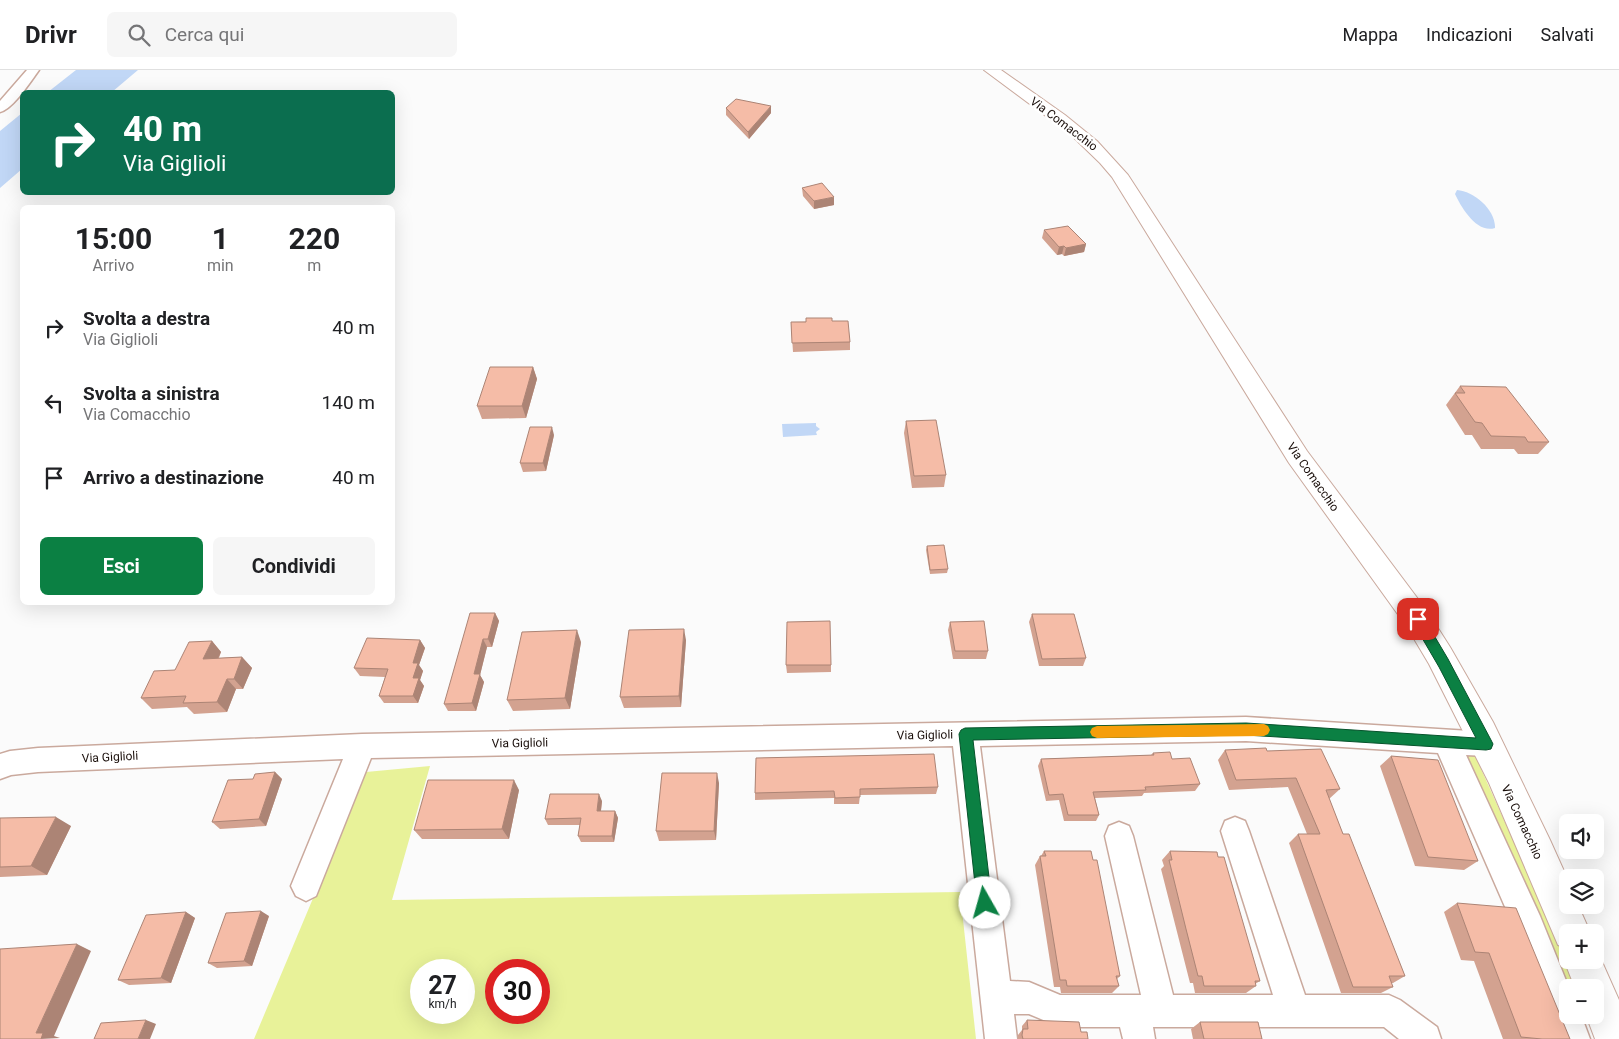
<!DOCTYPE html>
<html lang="it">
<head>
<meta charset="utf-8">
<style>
	:root { --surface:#fff; --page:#f6f6f6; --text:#202124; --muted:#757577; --line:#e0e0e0; --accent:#0b8043 }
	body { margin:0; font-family:Roboto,sans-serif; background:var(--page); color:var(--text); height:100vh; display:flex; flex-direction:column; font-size:19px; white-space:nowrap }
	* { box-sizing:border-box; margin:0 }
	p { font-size:16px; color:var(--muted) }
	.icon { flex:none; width:28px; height:28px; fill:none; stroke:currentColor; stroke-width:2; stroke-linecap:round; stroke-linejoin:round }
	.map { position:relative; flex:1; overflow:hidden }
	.side { position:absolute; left:20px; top:135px; width:375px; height:400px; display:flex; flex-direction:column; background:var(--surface); border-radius:8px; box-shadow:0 5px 20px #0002 }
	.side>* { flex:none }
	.top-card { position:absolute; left:20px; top:20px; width:375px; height:105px; border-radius:8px; box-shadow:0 5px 20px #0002; background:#0b6e4f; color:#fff; overflow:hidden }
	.controls { position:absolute; left:1559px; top:744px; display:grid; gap:10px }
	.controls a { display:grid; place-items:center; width:45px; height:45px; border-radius:8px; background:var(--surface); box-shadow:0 5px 20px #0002; font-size:25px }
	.speed { position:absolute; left:410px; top:889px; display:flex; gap:10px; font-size:25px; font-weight:700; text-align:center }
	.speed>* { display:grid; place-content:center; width:65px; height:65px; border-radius:50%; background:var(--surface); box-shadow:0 5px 20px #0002; line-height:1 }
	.speed small { font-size:12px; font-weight:400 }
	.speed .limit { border:8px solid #d22; background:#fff; color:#111 }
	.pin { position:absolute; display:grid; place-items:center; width:42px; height:42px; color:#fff; margin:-21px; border-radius:10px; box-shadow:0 2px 8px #0006 }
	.me { position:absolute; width:55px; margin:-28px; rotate:353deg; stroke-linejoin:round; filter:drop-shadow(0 0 4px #0008) }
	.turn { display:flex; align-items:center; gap:18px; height:105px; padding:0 20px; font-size:22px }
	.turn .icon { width:65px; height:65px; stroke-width:2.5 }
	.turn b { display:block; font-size:35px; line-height:42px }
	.eta { display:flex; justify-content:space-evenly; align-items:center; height:85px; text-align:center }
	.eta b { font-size:30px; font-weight:700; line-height:35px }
	.primary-button { display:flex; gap:10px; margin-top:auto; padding:10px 20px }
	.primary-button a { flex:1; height:58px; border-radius:8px; background:var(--accent); color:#fff; font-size:20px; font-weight:700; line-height:58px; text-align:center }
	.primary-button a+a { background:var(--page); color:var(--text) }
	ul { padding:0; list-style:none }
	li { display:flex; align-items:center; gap:15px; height:75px; padding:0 20px }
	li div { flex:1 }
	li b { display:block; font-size:19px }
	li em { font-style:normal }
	header { display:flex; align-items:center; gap:30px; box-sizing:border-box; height:70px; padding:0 25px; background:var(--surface); border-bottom:1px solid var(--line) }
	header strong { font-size:24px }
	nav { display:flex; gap:28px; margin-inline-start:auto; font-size:18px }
	.search { width:350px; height:45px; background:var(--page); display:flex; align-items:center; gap:12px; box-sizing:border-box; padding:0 18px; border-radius:8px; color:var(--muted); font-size:19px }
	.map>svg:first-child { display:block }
</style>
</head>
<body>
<header>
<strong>Drivr</strong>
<div class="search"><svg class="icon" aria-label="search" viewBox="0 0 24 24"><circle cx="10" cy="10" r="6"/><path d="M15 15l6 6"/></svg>Cerca qui</div>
<nav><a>Mappa</a><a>Indicazioni</a><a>Salvati</a></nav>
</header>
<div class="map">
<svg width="1619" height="969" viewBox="0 0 1619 969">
	<rect width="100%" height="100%" fill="#fbfbfb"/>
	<path fill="#e8f299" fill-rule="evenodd" d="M1456,680l17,1 106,236 -11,1z
		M430,696l-38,134 568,-8 16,147h-722l112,-267zM421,900h43v42h-43zM496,900h43v42h-43z"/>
	<path fill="#c1d7f6" d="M76,0h62l-26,22h-64z
		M22,43v56l-22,19v-57z
		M1457,120c17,1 39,20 38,38 -18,6 -34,-21 -40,-34z
		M816,353v3l4,3 -4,3 1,3 -34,2 -1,-13z"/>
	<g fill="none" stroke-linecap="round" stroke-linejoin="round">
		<defs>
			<path id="minor" d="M27,0h12c-8,11 -26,39 -39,42v-11z
				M1246,647l240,15 9,4 4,8 -4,8 -9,4 -20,-1 74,161 29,72h-1v27h13l9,24h-32l-42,-107 -78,-179 -192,-12 -266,5 30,235 19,1 31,13h81l-36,-159 4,-10 10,-4 10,4 4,10 40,159h100l-52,-164 4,-10 10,-4 10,4 4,10 56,164h84l11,5 37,27 4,12h-42l-15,-12h-231l2,12h-32l-3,-12h-60l-31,-13h-15l3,25h-32l-32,-293 -582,12 -55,138 -10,5 -10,-5 -5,-10 52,-127 -305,13 -27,3 -11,4v-25l10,-3 28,-3 324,-14z"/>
			<path id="secondary" d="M984,0h17l64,45 32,26 31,34 179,276 120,160 23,36 43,75 57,118 18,40v25h10l12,27h-22v17l-10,-4 -69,-162 -60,-119 -22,-37 -118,-164 -177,-286 -12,-14 -30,-29z
				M1595,876l24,54v39h-24l-9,-24h9v-27h-20l-11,-28 4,-9v9h27z"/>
		</defs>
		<use href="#minor" stroke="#caa99d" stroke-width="3"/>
		<use href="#secondary" stroke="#caa99d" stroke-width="2"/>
		<use href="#minor" fill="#fff" fill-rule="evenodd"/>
		<use href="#secondary" fill="#fff" fill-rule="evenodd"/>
	</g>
	<path fill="#d3a290" d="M726,38l45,5 -22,26 -23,-24z
		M802,118l32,17 -20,4 -11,-13z
		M1044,160l42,14 -2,8 -20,4 -2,-2 -5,1 -15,-17z
		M832,251l18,21v8l-57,2 -2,-30z
		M533,297l4,12 -11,39 -44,1 -5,-13z
		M1460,316l89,56 -11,12h-20l-4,-5h-33l-9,-14h-7l-19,-30z
		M906,351l40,54 -2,12 -32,1 -8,-55z
		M554,365l-8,36 -23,1 -3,-9z
		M927,476l21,23 -1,4 -17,1 -4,-24z
		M495,543l4,8 -7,26h-5l-7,28 4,7 -8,29h-28l-4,-7z
		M1032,544l54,44 -3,8h-44l-10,-44z
		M950,552l38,29 -2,8h-33l-5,-29z
		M420,570l5,8 -6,17 4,6 -3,9 4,6 -6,17h-34l-5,-7 6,-19 -25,-1 -6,-8z
		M686,570l-5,67 -57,1 -4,-11z
		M212,571l9,11 -2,6 23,-1 10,11 -9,21h-7l-9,23 -33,2 -7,-7 -35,2 -11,-11z
		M581,572l-11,67 -57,2 -6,-11z
		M786,595h45v7l-44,1z
		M1225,680l42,1 73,38 -11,10 14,35 62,142 -12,7h-2l2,4 -12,6h-40l-52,-150 9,-9h9l-19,-47 -59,3 -11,-30z
		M1153,683l19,6 28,25 -5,7 -51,2 -2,3 -47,2 4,17 -3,6h-32l-5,-21 -13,1 -8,-35 3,-7 110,-4z
		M1391,686l87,105 -14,9 -49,-4 -35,-100z
		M756,688l182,29 -2,7 -76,1 -1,9h-25v-6l-79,2v-7z
		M275,702l7,7 -16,47 -46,3 -8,-7z
		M719,713l-3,57 -57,1 -3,-10z
		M519,720l-10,49h-87l-8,-9z
		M602,731l-1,10h14l3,7 -4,24h-33l-3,-6 2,-11h-32l-3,-6z
		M0,748l71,8 -24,49 -47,2z
		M1044,781l49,9 27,116 -3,3 2,7 -7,7h-51l-1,-6h-6l-19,-122 5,-9h1z
		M1170,781l48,6 42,124 -5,3 1,2 -10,7h-51l-2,-10h-3l-29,-114 3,-3 -2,-6z
		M1457,833l113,136h-67l-29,-78 -13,-1 -17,-48z
		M186,842l9,6 -24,65 -42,2 -11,-5z
		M269,846l-17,50 -35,2 -9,-5z
		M1027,950l54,12 7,7h-70v-4l4,-5v-4z
		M1200,952l62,17h-69l-2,-10z"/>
	<path fill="#ac8475" d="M771,36v7l-22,26 -1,-7z
		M834,127v8l-20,4v-8z
		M1086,174l-2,8 -20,4 2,-8z
		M1064,176l-2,8 -5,1 2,-8z
		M533,297l4,12 -11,39 -4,-12z
		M552,357l2,8 -8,36 -3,-8z
		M495,543l4,8 -7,26 -4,-8z
		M684,559l2,11 -5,67 -2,-11z
		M577,560l4,12 -11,67 -5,-11z
		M483,569l4,8 -7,28 4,7 -8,29 -4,-8 2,-29z
		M420,570l5,8 -6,17 4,6 -3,9 4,6 -6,17 -5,-7v-33z
		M212,571l9,11 -8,17 -10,-10z
		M242,587l10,11 -9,21 -9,-10z
		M227,609l9,10 -9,23 -10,-10z
		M275,702l7,7 -16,47 -7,-7z
		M717,703l2,10 -3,57 -2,-9z
		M514,710l5,10 -10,49 -7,-10z
		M599,724l3,7 -2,17 -3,-7z
		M615,741l3,7 -4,24 -2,-6z
		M56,747l15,9 -24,49 -16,-9z
		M261,841l8,5 -17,50 -8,-5z
		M186,842l9,6 -24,65 -10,-5z
		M77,874l14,7 -37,85 6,2 -19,1 -5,-6z
		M146,950l10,4 -6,15h-12z"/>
	<path fill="#f5bca7" stroke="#ac8475" d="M736,29l35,7 -23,26 -22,-24z
		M822,113l12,14 -20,4 -12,-13z
		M1068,156l18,18 -20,4 -2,-2 -5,1 -15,-17z
		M806,248h26v3h16l2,21 -58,1 -1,-21h15z
		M490,297h43l-11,39h-45z
		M1460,316l46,1 43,55h-21l-3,-5 -34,-1 -9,-13 -7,-1 -20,-29h10z
		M936,350l10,55 -32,1 -8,-55z
		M530,357h22l-9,36h-23z
		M944,475l4,24 -18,1 -3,-24z
		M470,543h25l-7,26h-5l-9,35h6l-8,29 -28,1z
		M1032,544h42l12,44 -44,1z
		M830,551l1,44h-45l1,-43z
		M984,551l4,30h-33l-5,-29z
		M684,559l-5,67 -59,1 9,-67z
		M577,560l-12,68 -58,2 15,-68z
		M367,568l53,2 -7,23h5l-5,15h6l-6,18h-34l9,-27 -34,-1z
		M212,571l-9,18 39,-2 -8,22h-7l-10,23 -34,1 3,-7 -45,2 13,-27 21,-1 14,-28z
		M1266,678l1,3 54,-2 19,40 -14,1 17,44h6l56,142h-16l4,11h-40l-55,-153h22l-24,-56 -60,2 -11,-30z
		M1170,682l2,7 18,-1 10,26 -55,3 1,3 -53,2 6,23h-31l-5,-21 -14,1 -8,-36 113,-4 -1,-2z
		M934,684l4,33 -78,2v8l-25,1 -1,-7 -79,2 1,-35z
		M1391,686l47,4 40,101 -50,-4z
		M275,702l-16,47 -47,3 16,-42 25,-1 2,-5z
		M662,703h55l-3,58h-58z
		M428,710h86l-12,49 -88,1z
		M550,724h49l-2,17h18l-3,25h-34l3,-18 -36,1z
		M56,747l-25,49 -31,1v-49z
		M1044,781h47l2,9h4l23,116h-4l3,10h-52l-1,-6h-6l-20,-124h6z
		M1170,781l47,1 1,5h6l36,124h-5l1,5h-52l-2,-10h-4l-12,-47 -17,-69h3z
		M1457,833l59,5 54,131h-28l-21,-2 -32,-84 -14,-1z
		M261,841l-17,50 -36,2 18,-50z
		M186,842l-25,66 -43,2 28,-65z
		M77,874l-41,89h7l-2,6h-41v-90z
		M146,950l-8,19h-44l7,-16z
		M1027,950l52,2 2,10h6l1,7h-65l-1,-4 1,-6h5z
		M1200,952h58l4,17h-58z"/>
	<path fill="#0b8043" stroke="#07532c" d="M1418,544l4,1 26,44 43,81 2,4 -2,5 -5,1 -240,-15 -273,5 19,163 -2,5 -5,3 -5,-3 -3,-5 -18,-169 2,-4 4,-2 281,-5 230,15 -37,-71 -28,-48 2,-4z"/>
	<path fill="#f59e0b" d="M1264,654l4,2 2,4 -2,4 -4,2 -167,2 -5,-2 -2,-4 2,-4 5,-2z"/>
	<g text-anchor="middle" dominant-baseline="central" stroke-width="5" stroke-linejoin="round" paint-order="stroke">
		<g font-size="12" fill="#190e0a" stroke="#fff">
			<text transform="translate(1064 54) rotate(37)">Via Comacchio</text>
			<text transform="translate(1313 407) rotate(55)">Via Comacchio</text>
			<text transform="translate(925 665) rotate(-1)">Via Giglioli</text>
			<text transform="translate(520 673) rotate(-1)">Via Giglioli</text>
			<text transform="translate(110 687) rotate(-3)">Via Giglioli</text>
			<text transform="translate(1522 752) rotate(65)">Via Comacchio</text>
		</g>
	</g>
</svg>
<div class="controls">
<a><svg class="icon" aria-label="sound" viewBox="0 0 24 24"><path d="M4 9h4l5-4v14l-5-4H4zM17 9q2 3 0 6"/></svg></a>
<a><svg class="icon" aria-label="layers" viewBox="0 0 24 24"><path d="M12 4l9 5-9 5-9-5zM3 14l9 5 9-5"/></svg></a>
<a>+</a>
<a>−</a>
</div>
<div class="speed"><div>27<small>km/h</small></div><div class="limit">30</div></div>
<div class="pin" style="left:1418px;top:549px;background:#d93025"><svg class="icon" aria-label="arrive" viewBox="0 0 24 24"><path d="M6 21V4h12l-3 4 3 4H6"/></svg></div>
<svg class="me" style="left:985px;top:833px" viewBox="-20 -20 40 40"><circle r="19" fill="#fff"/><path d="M0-13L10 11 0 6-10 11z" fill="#0b8043"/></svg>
<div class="top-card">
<div class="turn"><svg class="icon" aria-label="right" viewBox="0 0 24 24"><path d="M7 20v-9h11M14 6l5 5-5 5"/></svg><div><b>40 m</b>Via Giglioli</div></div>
</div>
<section class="side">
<div class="eta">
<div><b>15:00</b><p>Arrivo</p></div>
<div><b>1</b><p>min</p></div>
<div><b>220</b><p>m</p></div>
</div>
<ul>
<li><svg class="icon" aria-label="right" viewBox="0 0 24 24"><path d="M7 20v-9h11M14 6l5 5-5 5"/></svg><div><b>Svolta a destra</b><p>Via Giglioli</p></div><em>40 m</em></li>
<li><svg class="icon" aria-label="left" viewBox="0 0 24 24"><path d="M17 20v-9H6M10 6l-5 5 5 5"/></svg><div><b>Svolta a sinistra</b><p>Via Comacchio</p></div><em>140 m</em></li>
<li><svg class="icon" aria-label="arrive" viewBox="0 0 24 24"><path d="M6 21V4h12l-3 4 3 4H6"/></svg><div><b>Arrivo a destinazione</b></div><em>40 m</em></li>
</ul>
<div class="primary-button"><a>Esci</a><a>Condividi</a></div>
</section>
</div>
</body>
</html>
